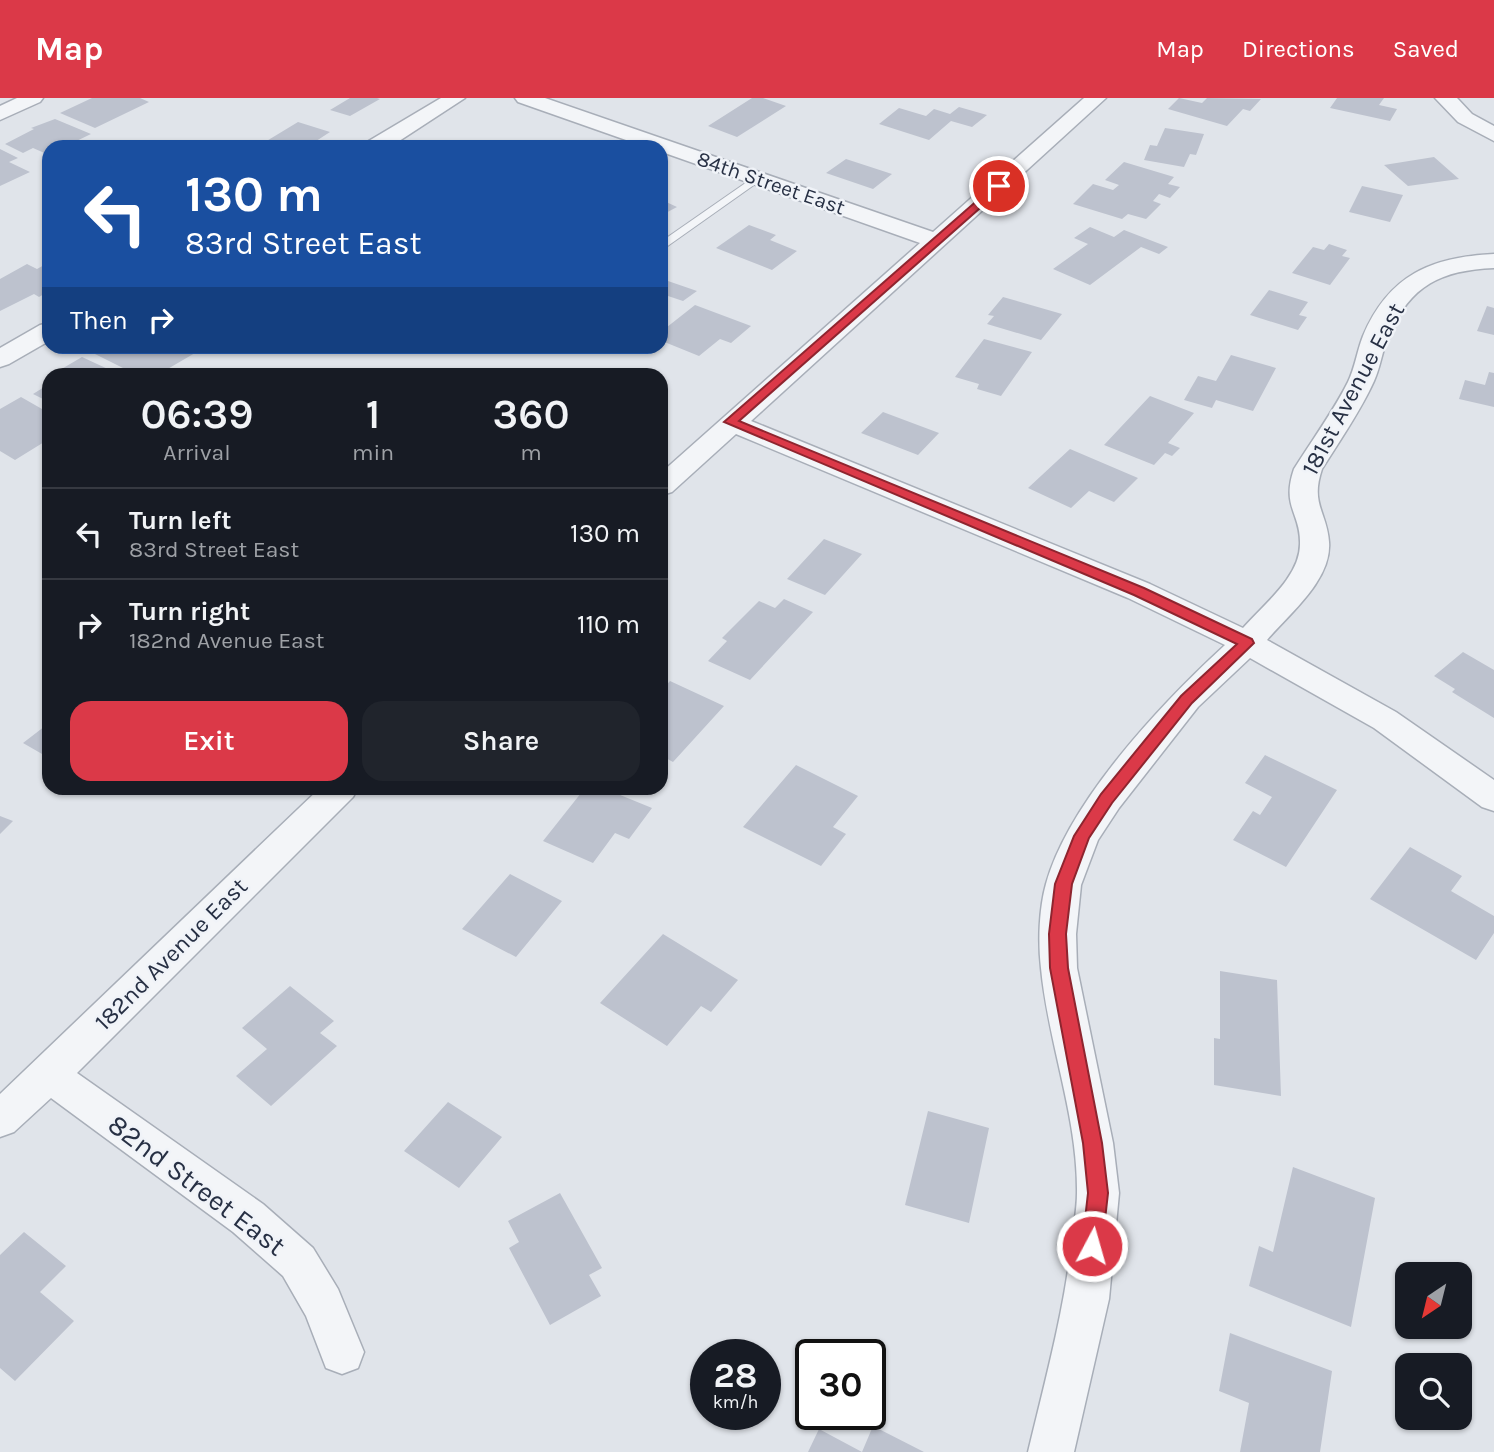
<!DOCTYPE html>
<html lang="en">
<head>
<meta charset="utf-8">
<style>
	:root { --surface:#171b24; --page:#20242c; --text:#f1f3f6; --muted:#9ea1a6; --line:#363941; --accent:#db3948 }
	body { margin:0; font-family:Karla,sans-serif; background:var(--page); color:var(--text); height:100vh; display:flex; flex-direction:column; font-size:26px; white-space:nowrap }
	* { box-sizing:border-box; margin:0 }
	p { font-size:23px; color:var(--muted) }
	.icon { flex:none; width:38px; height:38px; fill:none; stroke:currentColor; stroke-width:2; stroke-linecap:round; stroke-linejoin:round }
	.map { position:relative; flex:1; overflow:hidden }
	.panel { position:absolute; left:42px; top:270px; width:626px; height:427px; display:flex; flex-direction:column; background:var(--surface); border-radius:21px; box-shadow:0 2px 5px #0004 }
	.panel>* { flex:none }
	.banner { position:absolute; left:42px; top:42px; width:626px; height:214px; border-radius:21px; box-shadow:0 2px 5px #0004; background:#1a4fa0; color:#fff; overflow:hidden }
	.needle { width:46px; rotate:215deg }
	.tools { position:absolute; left:1395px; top:1164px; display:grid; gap:14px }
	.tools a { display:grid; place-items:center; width:77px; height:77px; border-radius:14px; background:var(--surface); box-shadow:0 2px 5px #0004; font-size:35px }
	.speed { position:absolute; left:690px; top:1241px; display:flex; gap:14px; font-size:35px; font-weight:700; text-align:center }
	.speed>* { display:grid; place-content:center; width:91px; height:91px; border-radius:50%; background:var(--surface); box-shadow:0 2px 5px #0004; line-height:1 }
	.speed small { font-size:18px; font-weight:400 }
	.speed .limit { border:4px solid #111; border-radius:10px; background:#fff; color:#111 }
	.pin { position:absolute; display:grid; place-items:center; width:60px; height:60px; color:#fff; margin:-30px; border:4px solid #fff; border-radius:50%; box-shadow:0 2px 7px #0007 }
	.me { position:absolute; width:77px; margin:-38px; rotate:6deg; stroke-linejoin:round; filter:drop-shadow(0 0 5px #0008) }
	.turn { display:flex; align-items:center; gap:24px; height:147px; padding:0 28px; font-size:32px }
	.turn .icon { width:91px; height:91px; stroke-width:2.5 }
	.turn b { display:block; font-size:49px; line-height:60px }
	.then { display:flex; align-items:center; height:66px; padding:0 28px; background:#0003; gap:14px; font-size:26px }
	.eta { display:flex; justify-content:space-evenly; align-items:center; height:119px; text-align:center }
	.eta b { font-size:42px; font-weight:600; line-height:49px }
	.action { display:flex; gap:14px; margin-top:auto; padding:14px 28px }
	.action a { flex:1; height:80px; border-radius:21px; background:var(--accent); color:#fff; font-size:28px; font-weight:600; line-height:80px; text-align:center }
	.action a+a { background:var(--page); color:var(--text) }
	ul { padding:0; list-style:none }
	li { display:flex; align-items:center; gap:21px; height:91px; padding:0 28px; border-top:2px solid var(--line) }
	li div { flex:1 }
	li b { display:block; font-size:26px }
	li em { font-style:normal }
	header { display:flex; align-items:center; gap:42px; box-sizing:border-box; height:98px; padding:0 35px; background:var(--accent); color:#fff }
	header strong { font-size:33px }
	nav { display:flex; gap:38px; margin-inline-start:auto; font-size:24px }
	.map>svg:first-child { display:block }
</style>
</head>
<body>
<header>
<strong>Map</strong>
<nav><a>Map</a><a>Directions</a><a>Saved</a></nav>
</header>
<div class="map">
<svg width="1494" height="1354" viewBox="0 0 1494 1354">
	<rect width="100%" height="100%" fill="#e0e4ea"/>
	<path fill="#bdc2ce" d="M92,0h48l9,4 -54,26 -35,-15z
		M350,0h27l3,1 -30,17 -20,-6z
		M752,0h11l23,8 -49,31 -29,-11z
		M1179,0l23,5 5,-5 54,1 -11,12 -7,-2 -16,17 -59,-17z
		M1337,0h47l-5,7 18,4 -7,12 -60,-13z
		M959,9l28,8 -15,12 -21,-6 -22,19 -50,-16 20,-16 27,8 8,-7 16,5z
		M55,21l36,15 -27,13h-15v8l-16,-7 -10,5 -18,-9 29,-15 -3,-1z
		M298,24l32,10 -23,15 -47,-2z
		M1165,30l39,6 -8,21 -6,-1 -6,13 -40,-7 6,-15 7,1z
		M0,51l18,9 -9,4 21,10 -30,14z
		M1434,59l25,22 -51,7 -24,-21z
		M846,61l46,15 -19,15 -47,-16z
		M1124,64l50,15 -6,7 12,3 -10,11 -11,-4 -6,7 8,3 -15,15 -18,-5 -6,5 -49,-15 20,-20 20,6 6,-5 -14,-5z
		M1362,88l41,9 -13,27 -41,-10z
		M662,102l15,7 -15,8z
		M749,127l27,10 -6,5 27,11 -25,19 -56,-22z
		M1090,129l24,10 10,-7 44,17 -9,7 -18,-7 -51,38 -37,-16 35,-25 -14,-6z
		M1329,146l18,6 -5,6 8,2 -20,27 -38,-12 21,-26 11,3z
		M27,166l10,5 9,-5 3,2v25l-10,6 -5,-3 -34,17v-32z
		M668,183l29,10 -14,10 -21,-7v-8z
		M1269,192l39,12 -9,13 8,2 -9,13 -48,-15z
		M1003,199l59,17 -21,26 -54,-16 7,-8 -6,-1z
		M695,207l56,21 -20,17 -11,-4 -21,17 -37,-15v-10z
		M1487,208l7,2v27l-17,-4z
		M984,241l48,13 -31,44 -24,-7 2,-5 -24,-7z
		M105,248h77l13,7 -36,21h-24l-42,-21z
		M1231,257l45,13 -23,43 -37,-11 -4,8 -28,-8 14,-24 18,5z
		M82,259l28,13 -8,4h-49z
		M1489,274l5,1v34l-35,-8 6,-19 20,5z
		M49,286v18l-16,-8z
		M1150,298l44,17 -26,30 12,5 -8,8 -7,-3 -11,12 -50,-20z
		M21,299l28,16v26l-34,21 -15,-9v-42z
		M883,314l56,21 -21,22 -57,-22z
		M1070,351l68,29 -24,24 -25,-11 -18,17 -43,-20z
		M824,441l38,15 -37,41 -38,-16z
		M784,501l29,13 -63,68 -42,-19 19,-20 -5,-3 37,-37 16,7z
		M1463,554l31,18v48l-42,-26 3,-3 -21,-13z
		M670,583l54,25 -51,56 -11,-6v-66z
		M49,625v35l-26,-15z
		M1265,657l72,35 -51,77 -53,-27 20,-29 7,4 12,-18 -27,-14z
		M796,667l62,31 -25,31 13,7 -25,32 -78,-39z
		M585,690h18l49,20 -23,31 -14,-6 -22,30 -50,-22z
		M0,718l13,5 -13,13z
		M1410,749l52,29 -11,15 43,25v17l-18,27 -106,-61z
		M510,776l52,27 -46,56 -54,-28z
		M663,836l75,46 -27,32 -10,-6 -34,40 -67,-43z
		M1220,873l57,9 4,116 -67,-11v-47l6,1z
		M290,888l44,35 -14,12 17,13 -66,60 -35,-30 31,-27 -25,-21z
		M448,1004l54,35 -43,51 -55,-37z
		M928,1013l61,17 -20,95 -64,-18z
		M1293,1069l82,31 -24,129 -102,-41 10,-40 14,6z
		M560,1095l42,75 -13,7 12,21 -51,29 -41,-77 10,-6 -11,-21z
		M24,1134l42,34 -26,26 34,29 -59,60 -15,-13v-113z
		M1230,1235l102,38 -12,81h-80l9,-49 -30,-12z
		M873,1328l51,26h-116l11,-23 43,23z"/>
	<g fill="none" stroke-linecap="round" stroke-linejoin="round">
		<defs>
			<path id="service" d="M757,77l6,3 -2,2 -99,70v-9z"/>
			<path id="minor" d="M17,0h26l-3,4 -40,18v-14z
				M441,0h24l-75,49h-26l3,-5z
				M515,0h30l388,134 151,-134h22l-355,323 399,163 93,44c20,-23 57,-51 57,-84 1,-31 -19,-37 -6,-75 18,-29 39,-57 54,-87 7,-14 9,-31 15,-46 26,-61 68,-79 131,-82v14c-52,2 -84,17 -105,67 -7,15 -8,31 -15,46 -14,31 -34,59 -52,88 -12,35 5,43 7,73 3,38 -40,72 -62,98l129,72 98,68v31l-12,-4 -108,-79 -124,-70 -52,49 -79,101 -21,32 -17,45 -5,49 1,34 36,175 6,50 -10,106 -35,153h-46c17,-71 36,-140 44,-212 2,-16 5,-32 5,-47 1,-76 -29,-150 -36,-225 -3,-26 -2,-59 5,-84 23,-83 116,-181 179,-239l-97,-47 -392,-164 -64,58 -10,3v-23l258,-229 -258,-91v-5h-16l-128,-45z
				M1435,0h22l15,16 22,12v15l-36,-19z
				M49,225v18l-40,23 -9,3v-19l40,-23z
				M320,690h38l-5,9 -276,276 186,131 50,44 25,41 26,63 -6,16 -16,6 -16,-6 -20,-52 -23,-40 -50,-44 -182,-134 -37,34 -14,5v-43z"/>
		</defs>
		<use href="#service" stroke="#a8aeb8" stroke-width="2"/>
		<use href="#minor" stroke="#a8aeb8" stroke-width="3"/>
		<use href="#service" fill="#f3f5f8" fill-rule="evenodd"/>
		<use href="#minor" fill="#f3f5f8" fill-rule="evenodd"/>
	</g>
	<path fill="#db3948" stroke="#8e252f" stroke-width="2" d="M996,86l9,2 -266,235 405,167 108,51 2,4 -62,60 -80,100 -23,35 -17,46 -6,50 2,34 34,175 6,50 -6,53 -3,7 -7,3 -7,-3 -3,-7 6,-53 -5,-50 -33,-175 -1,-34 6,-50 19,-48 27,-42 80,-98 56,-52 -103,-49 -410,-173z"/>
	<g text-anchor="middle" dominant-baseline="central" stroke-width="5" stroke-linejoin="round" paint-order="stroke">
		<g font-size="21" fill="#273044" stroke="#f0f3f8">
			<text transform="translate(771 85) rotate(19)">84th Street East</text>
		</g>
		<g font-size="24" fill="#273044" stroke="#f0f3f8">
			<text transform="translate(1353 291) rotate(-62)">181st Avenue East</text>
			<text transform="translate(171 856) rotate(-45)">182nd Avenue East</text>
		</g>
		<g font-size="28" fill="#273044" stroke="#f0f3f8">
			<text transform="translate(197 1087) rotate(37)">82nd Street East</text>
		</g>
	</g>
</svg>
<div class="tools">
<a><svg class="needle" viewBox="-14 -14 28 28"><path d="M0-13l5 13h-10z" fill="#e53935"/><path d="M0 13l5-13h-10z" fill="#9ea1a6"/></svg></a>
<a><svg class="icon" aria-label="search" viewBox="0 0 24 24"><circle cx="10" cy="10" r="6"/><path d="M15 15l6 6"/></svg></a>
</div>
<div class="speed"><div>28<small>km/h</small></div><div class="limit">30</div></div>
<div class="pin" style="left:999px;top:88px;background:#d93025"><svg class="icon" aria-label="arrive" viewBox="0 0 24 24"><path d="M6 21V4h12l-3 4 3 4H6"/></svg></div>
<svg class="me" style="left:1092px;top:1148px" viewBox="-20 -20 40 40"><circle r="17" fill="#db3948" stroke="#fff" stroke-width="3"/><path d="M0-11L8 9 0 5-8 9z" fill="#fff"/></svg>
<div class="banner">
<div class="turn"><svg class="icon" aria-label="left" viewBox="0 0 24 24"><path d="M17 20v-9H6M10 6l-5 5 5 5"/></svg><div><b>130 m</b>83rd Street East</div></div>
<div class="then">Then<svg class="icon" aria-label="right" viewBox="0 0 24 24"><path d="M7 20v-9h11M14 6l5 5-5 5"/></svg></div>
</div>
<section class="panel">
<div class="eta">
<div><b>06:39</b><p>Arrival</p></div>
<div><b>1</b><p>min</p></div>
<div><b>360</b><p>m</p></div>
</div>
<ul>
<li><svg class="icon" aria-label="left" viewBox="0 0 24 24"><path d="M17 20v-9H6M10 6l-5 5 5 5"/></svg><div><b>Turn left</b><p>83rd Street East</p></div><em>130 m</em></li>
<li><svg class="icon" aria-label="right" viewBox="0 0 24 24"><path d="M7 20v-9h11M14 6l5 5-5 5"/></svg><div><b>Turn right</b><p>182nd Avenue East</p></div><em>110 m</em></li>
</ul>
<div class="action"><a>Exit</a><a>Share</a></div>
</section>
</div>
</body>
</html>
